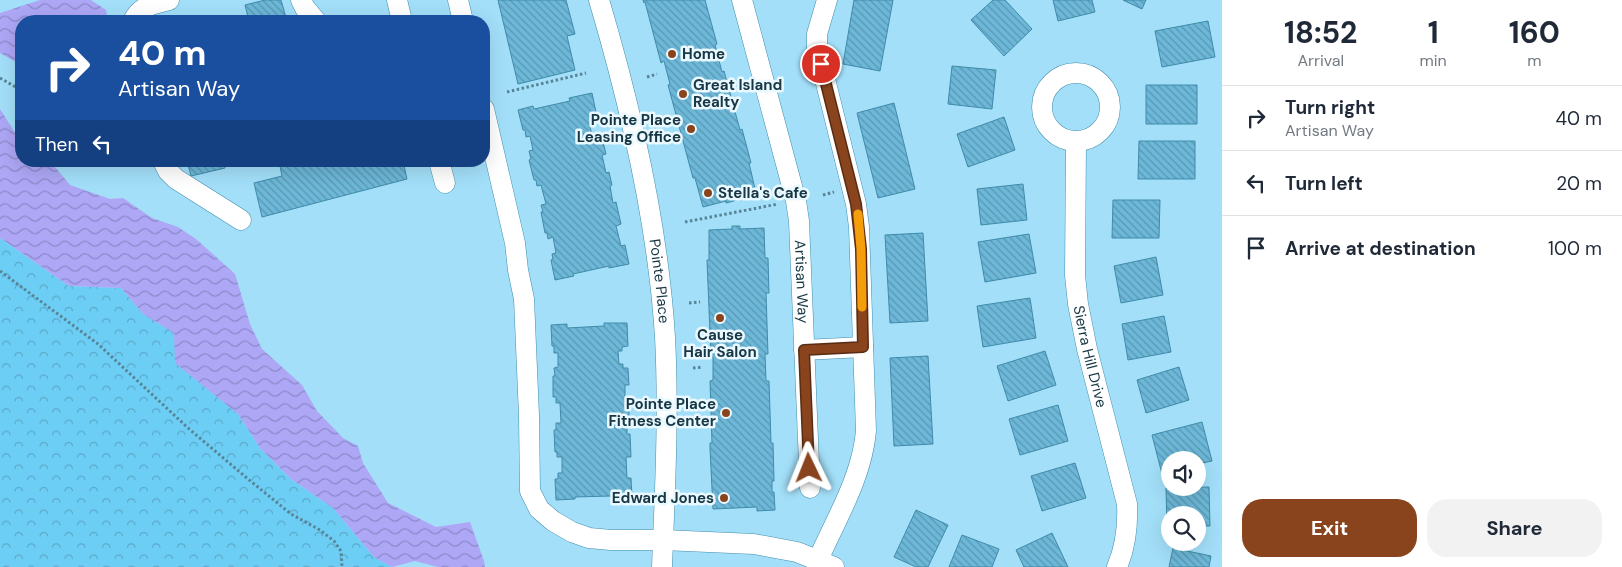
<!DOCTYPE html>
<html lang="en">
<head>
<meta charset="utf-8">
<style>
	:root { --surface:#fff; --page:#f2f2f3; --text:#1f2937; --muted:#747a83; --line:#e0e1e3; --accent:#89441d }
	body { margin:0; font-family:"DM Sans",sans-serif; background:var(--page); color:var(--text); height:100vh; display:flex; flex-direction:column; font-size:19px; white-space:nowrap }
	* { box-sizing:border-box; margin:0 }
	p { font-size:16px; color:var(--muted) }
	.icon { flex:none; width:28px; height:28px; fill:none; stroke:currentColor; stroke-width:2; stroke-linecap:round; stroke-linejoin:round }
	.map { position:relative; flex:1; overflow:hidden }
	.drawer { display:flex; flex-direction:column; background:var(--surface); width:400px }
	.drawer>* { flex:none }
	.hud { position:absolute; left:15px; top:15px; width:475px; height:152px; border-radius:20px; box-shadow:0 5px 20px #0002; background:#1a4fa0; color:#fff; overflow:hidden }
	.buttons { position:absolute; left:1161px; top:451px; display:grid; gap:10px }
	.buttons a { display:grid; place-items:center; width:45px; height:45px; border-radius:50%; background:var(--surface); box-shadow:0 5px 20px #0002; font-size:25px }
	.pin { position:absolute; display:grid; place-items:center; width:42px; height:42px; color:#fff; margin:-21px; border:2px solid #fff; border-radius:50%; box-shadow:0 1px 5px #0007 }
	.me { position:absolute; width:55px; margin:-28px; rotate:358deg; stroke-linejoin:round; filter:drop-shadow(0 0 4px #0008) }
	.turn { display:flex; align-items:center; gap:18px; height:105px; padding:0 20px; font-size:22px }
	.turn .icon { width:65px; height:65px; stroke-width:2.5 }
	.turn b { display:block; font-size:35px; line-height:42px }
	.then { display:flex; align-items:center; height:48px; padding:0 20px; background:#0003; gap:10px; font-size:19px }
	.eta { display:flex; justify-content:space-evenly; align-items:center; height:85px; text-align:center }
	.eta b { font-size:30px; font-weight:700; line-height:35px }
	.button { display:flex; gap:10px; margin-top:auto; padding:10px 20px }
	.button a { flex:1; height:58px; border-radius:20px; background:var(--accent); color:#fff; font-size:20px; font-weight:700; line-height:58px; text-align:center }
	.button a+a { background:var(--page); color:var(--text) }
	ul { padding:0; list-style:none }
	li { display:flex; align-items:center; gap:15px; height:65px; padding:0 20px; border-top:1px solid var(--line) }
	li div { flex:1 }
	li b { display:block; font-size:19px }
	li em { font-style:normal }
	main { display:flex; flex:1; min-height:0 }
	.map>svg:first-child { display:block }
</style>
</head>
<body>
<main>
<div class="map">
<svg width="1222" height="567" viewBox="0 0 1222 567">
	<defs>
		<pattern id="forest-crowns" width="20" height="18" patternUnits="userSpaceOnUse" patternTransform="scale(1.25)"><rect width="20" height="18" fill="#6dcef5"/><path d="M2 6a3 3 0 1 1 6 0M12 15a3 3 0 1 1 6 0" fill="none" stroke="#59a8c8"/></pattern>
		<pattern id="water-waves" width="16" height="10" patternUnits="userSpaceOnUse" patternTransform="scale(1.25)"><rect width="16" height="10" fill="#ada7f6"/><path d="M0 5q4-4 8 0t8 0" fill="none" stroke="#8c89c9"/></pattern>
		<pattern id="building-back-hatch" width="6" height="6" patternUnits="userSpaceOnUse" patternTransform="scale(1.25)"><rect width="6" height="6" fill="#6db8d8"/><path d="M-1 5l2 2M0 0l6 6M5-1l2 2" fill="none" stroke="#5996b1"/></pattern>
	</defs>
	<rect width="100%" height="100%" fill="#a3dff9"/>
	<path fill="url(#forest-crowns)" d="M0,238l69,48 52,2 22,26 31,19 2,30 62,51 22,34 31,31 42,29 41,49 18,10h-392z"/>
	<path fill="url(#water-waves)" d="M40,0h51l15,10 2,11h-87v44l-21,-12v-40z
		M0,109l21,33v19h29l20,24 40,14 13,-1 29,20 26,9 18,12 39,35 15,50 12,25 40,36 15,26 26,27 15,8 5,17 25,40 48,24 34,-5 14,39 1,6h-47l-23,-6 -23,6 -18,-10 -41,-49 -42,-29 -31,-31 -22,-34 -63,-51 -1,-30 -31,-19 -22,-26 -52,-2 -69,-48z"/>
	<path fill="url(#building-back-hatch)" stroke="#3f8ba9" d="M265,0h16l6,21h-38l-4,-16z
		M498,0h68l9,34 -8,2 8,34 -57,14z
		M643,0h62l12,44 -2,1 7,27 2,-1 16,59 2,-1 9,34h-2l7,30 -23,6 1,2 -8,2v-2l-23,6 -8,-29h-2l-25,-93 2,-1 -6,-23 -3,2 -16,-61 -1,1z
		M854,0h39l-13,71 -37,-7z
		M993,0h12l27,29 -28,27 -33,-36z
		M1053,0h39l3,12 -37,9z
		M1123,0h23l-4,9z
		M1208,21l7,36 -53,10 -7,-36z
		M952,66l44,4 -4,39 -44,-5z
		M1146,85h51v39h-51z
		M592,93l5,24 -5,1 1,4 -4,1 3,12h4l1,4 5,-1 4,16 -4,1 4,18 3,-1 3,13 -2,1 3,17 3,-1 5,22 -5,2 5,20 4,-1 4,19 -20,4v-2l-36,8 1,2 -19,4 -4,-20 2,-1 -1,-5 4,-1 -3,-16 -5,2 -1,-6h-2l-4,-21h2l-2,-7 5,-1 -5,-19 -4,1 -1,-6h-2l-5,-20 2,-1 -2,-8 4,-1 -3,-14 -4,1 -1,-7h-2l-5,-20 15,-4 1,3 36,-8 -1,-3z
		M894,103l21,86 -37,9 -21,-85z
		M1004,117l11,33 -47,17 -11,-33z
		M1139,141h56v38h-57z
		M187,161h36l2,7 -34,8z
		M279,161h124l4,18 -145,38 -8,-34 28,-7z
		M1023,184l4,36 -46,5 -4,-36z
		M1113,200h47l-1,38h-47z
		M732,226h8v3l24,-1 1,30h3l1,35h-3l2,61h-3l1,27h3l2,62h2l1,38h-2v11h2l1,18 -18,1v-4l-44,2 -3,-61v-5h2l-2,-62 3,-1v-23l-2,1 -4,-98h2v-30l23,-1z
		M923,233l5,88 -38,2 -5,-88z
		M1029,234l7,39 -51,9 -7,-40z
		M1156,257l7,38 -42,8 -7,-37z
		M1030,298l6,40 -53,9 -6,-41z
		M1164,316l7,36 -43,8 -6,-36z
		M604,323h23l1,23 -6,1v4h-4l1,13h4v4h5l1,17h-4v18h4v14h-2v17h3l1,23h-5l1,21h4l1,19 -21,1v-2l-36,1v2l-19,1 -1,-21h3v-6h4v-16h-5v-5h-2l-1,-22h2v-7h5l-1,-20h-4v-6h-3v-21h2l-1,-8 4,-1v-14h-4v-7h-2l-1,-21 16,-1v4l37,-2z
		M1045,351l11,34 -48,16 -11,-35z
		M928,356l5,88 -39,2 -4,-88z
		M1179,367l10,33 -43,13 -9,-33z
		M1058,405l10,36 -48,14 -11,-36z
		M1202,422l10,39 -14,3v-4h-28v12l-8,2 -10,-39z
		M1075,463l11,35 -44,13 -11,-35z
		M1209,487l1,39h-12v-11h-28v12h-3l-1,-39z
		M916,510l32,15 -20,42h-12l-22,-10z
		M1052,533l16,34h-44l-8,-17z
		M962,535l37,14 -7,18h-43z
		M1173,548l38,8 -2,11h-40z"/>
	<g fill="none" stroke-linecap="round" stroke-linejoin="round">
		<defs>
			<g id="minor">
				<path d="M301,0l4,8 11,13"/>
				<path d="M397,0l5,21"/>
				<path d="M458,0l5,21"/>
				<path id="s1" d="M599,0c32,108 59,224 66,337 4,76 0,153 -3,230"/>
				<path id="s2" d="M742,0l54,201 3,20 11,267"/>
				<path d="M133,21c7,-15 20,-17 36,-21"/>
				<circle cx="1076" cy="107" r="34"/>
				<path d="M484,109l31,134 3,27 6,29 5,117 1,75 9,18 14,12 19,11 17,6 22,2h52l91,4 43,8 37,15"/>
				<path id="s3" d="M1076,142l-1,133 3,29 9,45 40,155c1,22 -1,42 -10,63"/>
				<path d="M163,161l5,10 8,8 65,41"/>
				<path d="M439,161l6,22"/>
				<path d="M804,350l59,-3"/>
				<path d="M818,560c18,-41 44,-83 48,-129l-7,-204 -3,-23 -39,-157v-13l10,-34"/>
			</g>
		</defs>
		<use href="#minor" stroke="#428eac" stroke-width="21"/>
		<path stroke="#578497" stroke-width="3" stroke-dasharray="2.5 2.5" stroke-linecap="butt" d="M647,77l10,-3
			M0,78l21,12
			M507,92l79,-19
			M823,195l11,-3
			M685,222l93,-18
			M0,271l98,73 90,84 60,51 43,35 29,16 14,11 7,10 1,16
			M689,303l11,-1
			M693,368l10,-1"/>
		<use href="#minor" stroke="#fff" stroke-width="20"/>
	</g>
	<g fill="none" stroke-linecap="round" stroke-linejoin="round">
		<defs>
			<path id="route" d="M809,468l-5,-118 59,-3 -2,-98 -5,-45 -35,-140"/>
		</defs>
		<use href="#route" stroke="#592c13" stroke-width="12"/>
		<use href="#route" stroke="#89441d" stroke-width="9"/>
		<path stroke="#f59e0b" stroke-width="9" d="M858,214l3,35 1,58"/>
	</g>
	<g fill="#89441d" stroke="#eaf8ff" stroke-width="2">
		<circle cx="672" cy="54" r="5"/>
		<circle cx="683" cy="94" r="5"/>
		<circle cx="691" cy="129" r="5"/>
		<circle cx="708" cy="193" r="5"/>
		<circle cx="720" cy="318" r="5"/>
		<circle cx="726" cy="413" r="5"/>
		<circle cx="724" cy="498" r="5"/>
	</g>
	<g text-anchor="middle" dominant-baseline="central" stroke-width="5" stroke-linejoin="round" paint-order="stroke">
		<g font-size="15" font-weight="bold" fill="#173744" stroke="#eaf8ff" text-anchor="start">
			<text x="682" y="54">Home</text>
			<text x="693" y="85">Great Island<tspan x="693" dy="17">Realty</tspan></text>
			<text x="681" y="120" text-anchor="end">Pointe Place<tspan x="681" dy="17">Leasing Office</tspan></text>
			<text x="718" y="193">Stella's Cafe</text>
			<text x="720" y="335" text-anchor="middle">Cause<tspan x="720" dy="17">Hair Salon</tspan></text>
			<text x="716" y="404" text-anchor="end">Pointe Place<tspan x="716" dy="17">Fitness Center</tspan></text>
			<text x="714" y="498" text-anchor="end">Edward Jones</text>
		</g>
		<g font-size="15" fill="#173744" stroke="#eaf8ff">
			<text stroke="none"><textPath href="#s1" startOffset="288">Pointe Place</textPath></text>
			<text stroke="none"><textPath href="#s2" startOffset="289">Artisan Way</textPath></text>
			<text stroke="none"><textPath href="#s3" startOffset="216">Sierra Hill Drive</textPath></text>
		</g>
	</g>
</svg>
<div class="buttons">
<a><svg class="icon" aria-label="sound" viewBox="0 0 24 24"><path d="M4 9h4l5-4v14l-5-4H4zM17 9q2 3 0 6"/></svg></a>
<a><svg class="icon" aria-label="search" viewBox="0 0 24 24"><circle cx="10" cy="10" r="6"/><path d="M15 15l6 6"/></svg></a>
</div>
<div class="pin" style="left:821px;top:64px;background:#d93025"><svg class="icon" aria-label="arrive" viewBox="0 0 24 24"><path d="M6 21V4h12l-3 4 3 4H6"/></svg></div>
<svg class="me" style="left:809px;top:468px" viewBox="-20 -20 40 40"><path d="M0-17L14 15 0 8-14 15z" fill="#89441d" stroke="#fff" stroke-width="4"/></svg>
<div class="hud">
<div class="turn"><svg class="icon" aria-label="right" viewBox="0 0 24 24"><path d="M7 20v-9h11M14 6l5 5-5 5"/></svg><div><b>40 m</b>Artisan Way</div></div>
<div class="then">Then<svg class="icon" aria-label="left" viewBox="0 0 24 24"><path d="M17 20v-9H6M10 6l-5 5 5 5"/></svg></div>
</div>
</div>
<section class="drawer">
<div class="eta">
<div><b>18:52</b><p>Arrival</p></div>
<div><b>1</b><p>min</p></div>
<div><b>160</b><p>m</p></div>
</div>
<ul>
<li><svg class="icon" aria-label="right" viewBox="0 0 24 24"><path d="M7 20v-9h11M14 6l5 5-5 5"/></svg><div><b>Turn right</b><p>Artisan Way</p></div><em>40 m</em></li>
<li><svg class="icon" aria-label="left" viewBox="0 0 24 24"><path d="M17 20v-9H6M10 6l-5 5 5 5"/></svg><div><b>Turn left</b></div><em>20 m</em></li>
<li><svg class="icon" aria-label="arrive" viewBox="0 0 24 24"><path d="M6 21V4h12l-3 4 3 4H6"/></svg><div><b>Arrive at destination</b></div><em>100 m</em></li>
</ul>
<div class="button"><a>Exit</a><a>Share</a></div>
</section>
</main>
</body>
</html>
